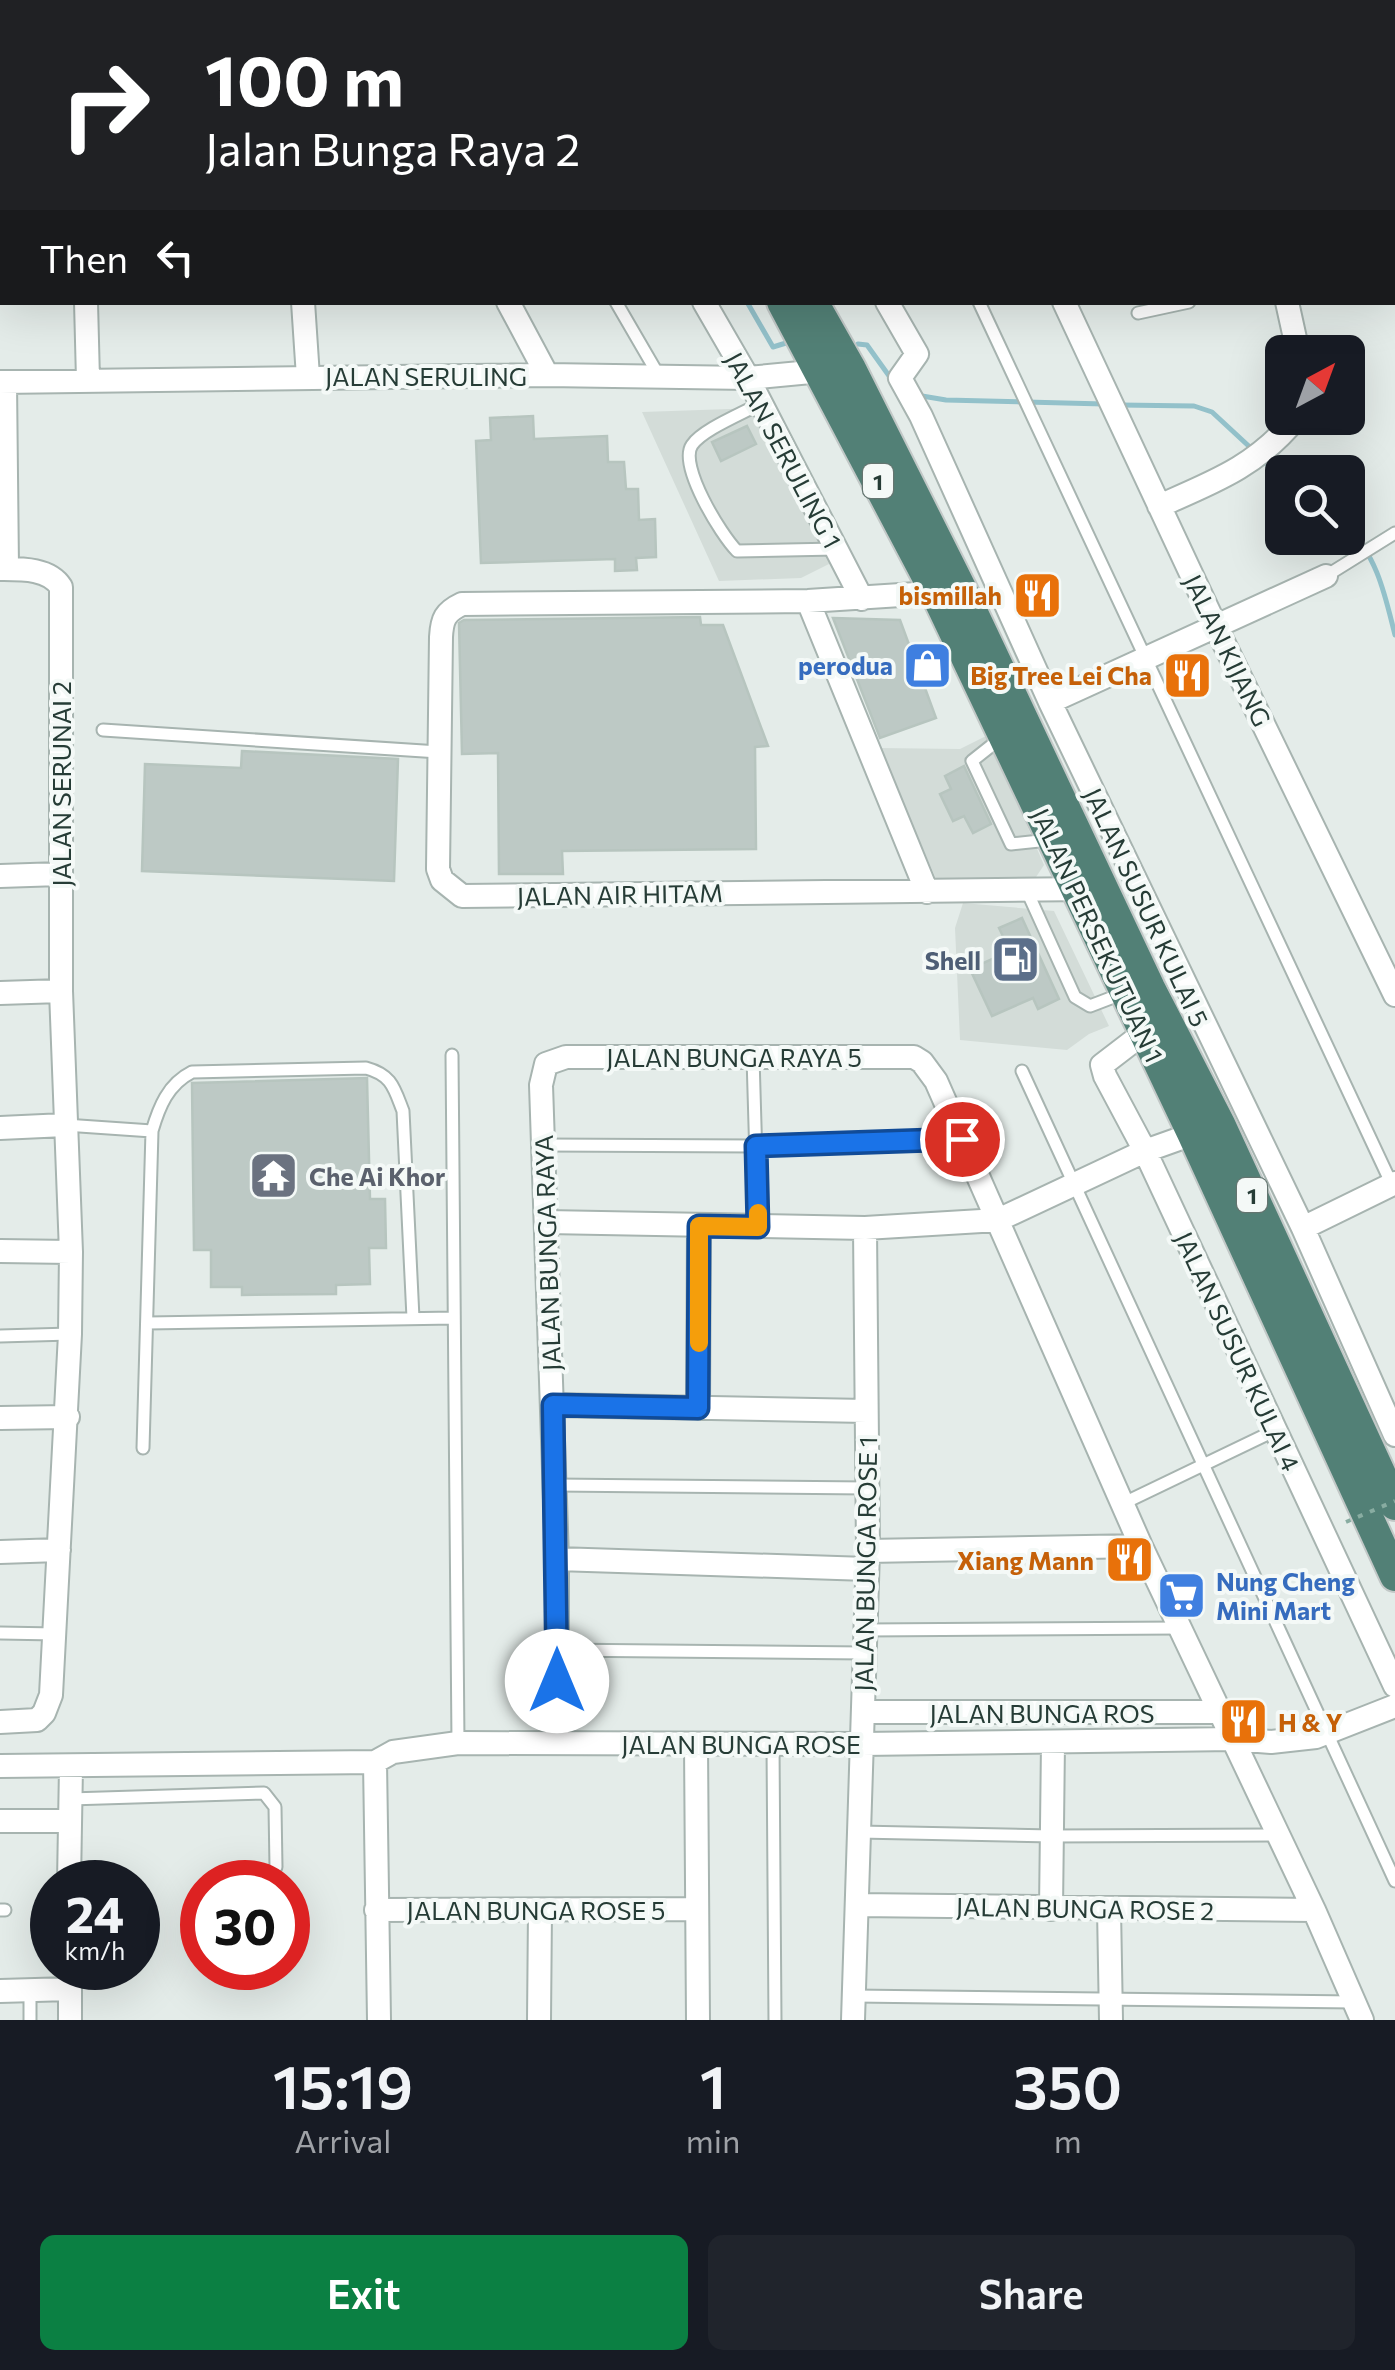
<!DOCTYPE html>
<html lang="en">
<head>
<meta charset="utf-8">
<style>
	:root { --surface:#171b24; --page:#20242c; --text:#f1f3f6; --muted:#9ea1a6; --accent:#0b8043 }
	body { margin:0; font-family:Commissioner,sans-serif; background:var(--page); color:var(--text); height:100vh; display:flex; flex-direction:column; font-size:38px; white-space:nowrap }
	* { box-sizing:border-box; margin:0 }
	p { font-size:32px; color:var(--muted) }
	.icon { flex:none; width:55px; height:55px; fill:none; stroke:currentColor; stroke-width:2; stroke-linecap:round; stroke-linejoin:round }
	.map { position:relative; height:2020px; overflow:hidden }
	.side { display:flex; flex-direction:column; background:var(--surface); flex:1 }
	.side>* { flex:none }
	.hud { position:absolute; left:0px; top:0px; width:1395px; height:305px; box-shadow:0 10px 40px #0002; background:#202124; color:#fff; overflow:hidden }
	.needle { width:65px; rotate:41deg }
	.tools { position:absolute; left:1265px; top:335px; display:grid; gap:20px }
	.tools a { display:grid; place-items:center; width:100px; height:100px; border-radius:15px; background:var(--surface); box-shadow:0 10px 40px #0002; font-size:50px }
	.speed { position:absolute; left:30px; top:1860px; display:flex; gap:20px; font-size:50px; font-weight:700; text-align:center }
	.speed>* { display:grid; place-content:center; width:130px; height:130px; border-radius:50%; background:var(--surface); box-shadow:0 10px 40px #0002; line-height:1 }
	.speed small { font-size:25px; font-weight:400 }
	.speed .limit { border:15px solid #d22; background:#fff; color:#111 }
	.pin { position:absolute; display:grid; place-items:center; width:85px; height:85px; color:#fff; margin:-42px; border:5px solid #fff; border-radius:50%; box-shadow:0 2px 10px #0007 }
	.me { position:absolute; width:110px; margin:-55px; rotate:0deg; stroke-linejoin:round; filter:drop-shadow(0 0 8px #0008) }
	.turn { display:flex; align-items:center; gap:35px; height:210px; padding:0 40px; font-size:45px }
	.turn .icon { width:130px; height:130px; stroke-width:2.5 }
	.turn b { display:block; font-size:70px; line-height:85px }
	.then { display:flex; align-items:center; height:95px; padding:0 40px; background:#0003; gap:20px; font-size:38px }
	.eta { display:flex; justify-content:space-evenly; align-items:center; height:170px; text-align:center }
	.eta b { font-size:60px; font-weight:600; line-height:70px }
	.button { display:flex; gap:20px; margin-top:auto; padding:20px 40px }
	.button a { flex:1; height:115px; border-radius:15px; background:var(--accent); color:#fff; font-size:40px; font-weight:600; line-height:115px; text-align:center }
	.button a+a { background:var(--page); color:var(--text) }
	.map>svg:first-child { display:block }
</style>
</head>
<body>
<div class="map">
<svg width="1395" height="2020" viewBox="0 0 1395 2020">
	<rect width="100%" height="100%" fill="#e4ece9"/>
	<path fill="#d3dcd8" d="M759,408l74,154 -32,16 -82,3 -77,-169z
		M988,735l56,130 -8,12 -99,4 -58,-133 81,1z
		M963,903l91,8 55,115 -20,8 -22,16 -107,-10 -5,-112z"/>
	<path fill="#93c1ca" d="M78,0h421l-403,2z"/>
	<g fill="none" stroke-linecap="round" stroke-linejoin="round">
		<path stroke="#93c1ca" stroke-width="5" d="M747,302l26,45 13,-4
			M858,344l9,1 25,35
			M916,395l30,5 158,4
			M1120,405l74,1 18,6 41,38
			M1261,458l21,21
			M1348,531c29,22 38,69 47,104"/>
	</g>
	<path fill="#bdc9c5" stroke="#b7c5bf" stroke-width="2.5" d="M533,416l1,23 73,-3 1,26h16l2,27h12l1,31 16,-1 1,38 -20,1 1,12 -22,1v-12l-134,4 -5,-122 15,-1 -1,-22z
		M747,426l9,18 -35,17 -9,-19z
		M700,617l1,8h22l45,121 -13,1 1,102 -194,2 1,23h-64l-1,-121 -36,1 -3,-131 5,-3z
		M833,618l67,2 36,98 -56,20z
		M242,751l156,8 -4,122 -252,-10 3,-107 96,4z
		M964,766l27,58 -18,9 -9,-17 -11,5 -13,-27 11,-5 -6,-13z
		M1022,918l37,81 -21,10 -5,-11 -41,18 -22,-47 40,-18 -11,-23z
		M367,1078l3,121h15l1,49h-17l1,36 -34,1v9l-94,1v-8h-31v-37h-17l-2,-167z"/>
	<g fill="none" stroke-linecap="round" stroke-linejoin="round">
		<defs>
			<path id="service" d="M803,0l1,2
				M0,292h2
				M616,302l43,74
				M979,302l414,885
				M1138,313l51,-11
				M761,403c-17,10 -58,26 -69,42 -14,20 29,90 45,106l99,-2
				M1326,576l69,-43
				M103,730l336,22
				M1001,738l-29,23 39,83 38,-4
				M1026,889l49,108 15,9 34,-13
				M452,1055l6,688
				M753,1057l5,170
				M1022,1071l373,810
				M65,1125l87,6 -9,317
				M152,1131c7,-24 16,-47 40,-59l174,-4c26,7 28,20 37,43l10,207
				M543,1145l213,1 206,-7
				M148,1323l306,-5
				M0,1336l70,-2
				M555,1485l312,3
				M1124,1503l152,-73
				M866,1630l315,-2
				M0,1633l56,1
				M557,1650l308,3
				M773,1745l2,275
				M70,1799l194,-6 11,14 1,60
				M859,1832l193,4 226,-1
				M0,1910h5
				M30,1990v30
				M854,1996l500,6"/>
			<path id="minor" d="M708,0l2,2
				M893,0l2,2
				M1226,0v2
				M932,2l4,-2
				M1061,2l2,-2
				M0,77h2
				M0,222h2
				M86,302l2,78
				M303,302l5,75
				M508,302l39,73
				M704,302l44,76 114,221
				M887,302l30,52 -17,24 21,38 129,286 253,526 92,207
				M1064,302l152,325 179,368
				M1287,302l11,50
				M0,382l547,-7 201,3 84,-8
				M5,382l2,186
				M1159,506c55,-24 98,-40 137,-88
				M0,569c21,0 49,-1 61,18v404l10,261 -1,82 -19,361 -7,18 -7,7 -37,2
				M947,592l-139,9 -346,3c-17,8 -20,15 -21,33l-3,232 4,11 20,16 629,-7
				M808,601l119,291
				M1050,702l276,-126
				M0,876l60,-2
				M0,993l61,-2
				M1145,1032l-43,33 3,11 40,75 250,535
				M0,1128l65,-3
				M547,1222l318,6 133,-8 147,-69 59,-21
				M1303,1228l92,-45
				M0,1251l71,1
				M553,1405l313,6
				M698,1408l1,-182
				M0,1418l68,-1
				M868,1551l273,-5
				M0,1552l59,-2
				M557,1559l310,10
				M863,1712h358
				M557,1743v-184l-16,-474 5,-21 20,-7h348l8,5 14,19 205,465 173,364 48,110
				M696,1744l2,276
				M375,1762l4,258
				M0,1766l375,-4 18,-10 65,-9 404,1 371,-5 38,3 45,-5 79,-31
				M0,1821h69
				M69,1882l2,-115
				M857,1905l457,5
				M1051,1909l2,-166
				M1109,1909l2,111
				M376,1910l320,-1
				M70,1968v52
				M0,1991l70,-2
				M539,2020l1,-110
				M853,2020l15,-469 -3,-323"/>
			<path id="trunk" d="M604,0l2,2
				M632,0l2,2
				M782,302l153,290 257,541 203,443
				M813,302l38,67 112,223 187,396 70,136 175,381"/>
		</defs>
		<use href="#service" stroke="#a7b4b0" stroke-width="15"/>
		<use href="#minor" stroke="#a7b4b0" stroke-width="26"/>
		<use href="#trunk" stroke="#c2c8c7" stroke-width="34"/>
		<path stroke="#88aca1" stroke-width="4" stroke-dasharray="5 8" stroke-linecap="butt" d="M521,2l2,-2
			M0,27h2"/>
		<use href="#service" stroke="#fff" stroke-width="11"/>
		<use href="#minor" stroke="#fff" stroke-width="22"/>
		<use href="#trunk" stroke="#528076" stroke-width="30"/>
		<path stroke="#88aca1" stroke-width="4" stroke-dasharray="5 8" stroke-linecap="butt" d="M1346,1522l49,-21"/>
	</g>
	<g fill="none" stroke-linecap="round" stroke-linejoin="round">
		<defs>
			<path id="route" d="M557,1681l-4,-276 145,3 1,-182 59,1 -2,-81 206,-7"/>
		</defs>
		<use href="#route" stroke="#114b97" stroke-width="25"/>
		<use href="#route" stroke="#1a73e8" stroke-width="18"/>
		<path stroke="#f59e0b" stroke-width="18" d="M699,1343v-117l59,1v-14"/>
	</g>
	<defs>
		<symbol id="restaurant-square" viewBox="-11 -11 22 22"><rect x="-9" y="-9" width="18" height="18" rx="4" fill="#e8710a" stroke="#f4f9f7"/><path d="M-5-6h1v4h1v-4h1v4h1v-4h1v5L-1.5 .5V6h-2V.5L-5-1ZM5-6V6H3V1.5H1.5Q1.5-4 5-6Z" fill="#fff"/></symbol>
		<symbol id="shop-square" viewBox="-11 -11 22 22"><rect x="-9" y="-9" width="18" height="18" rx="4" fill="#3f7fe0" stroke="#f4f9f7"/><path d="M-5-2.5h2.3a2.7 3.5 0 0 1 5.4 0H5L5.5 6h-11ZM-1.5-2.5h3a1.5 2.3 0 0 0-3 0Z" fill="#fff"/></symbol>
		<symbol id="fuel-square" viewBox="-11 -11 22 22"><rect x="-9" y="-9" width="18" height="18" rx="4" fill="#5c6f8a" stroke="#f4f9f7"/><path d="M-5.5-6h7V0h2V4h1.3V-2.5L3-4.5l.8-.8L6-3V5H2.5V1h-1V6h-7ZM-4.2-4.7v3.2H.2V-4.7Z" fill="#fff"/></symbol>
		<symbol id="temple-square" viewBox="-11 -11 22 22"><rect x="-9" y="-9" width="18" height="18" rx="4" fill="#6b7280" stroke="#f4f9f7"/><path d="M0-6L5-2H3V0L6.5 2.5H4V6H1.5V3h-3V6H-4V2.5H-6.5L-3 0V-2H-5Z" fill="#fff"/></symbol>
		<symbol id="supermarket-square" viewBox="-11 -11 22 22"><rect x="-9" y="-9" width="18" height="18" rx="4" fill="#3f7fe0" stroke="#f4f9f7"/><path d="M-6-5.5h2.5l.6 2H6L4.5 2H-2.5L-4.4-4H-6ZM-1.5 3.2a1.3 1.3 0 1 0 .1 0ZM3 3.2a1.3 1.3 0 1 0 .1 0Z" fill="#fff"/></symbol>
	</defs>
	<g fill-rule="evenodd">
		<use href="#restaurant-square" x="1010" y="568" width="55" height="55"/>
		<use href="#shop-square" x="900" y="638" width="55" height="55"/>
		<use href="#restaurant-square" x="1160" y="648" width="55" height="55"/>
		<use href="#fuel-square" x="988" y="932" width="55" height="55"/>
		<use href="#temple-square" x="246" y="1148" width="55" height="55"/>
		<use href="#restaurant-square" x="1102" y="1532" width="55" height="55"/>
		<use href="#supermarket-square" x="1154" y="1568" width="55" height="55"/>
		<use href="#restaurant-square" x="1216" y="1694" width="55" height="55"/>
	</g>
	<g text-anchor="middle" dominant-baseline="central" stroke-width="8" stroke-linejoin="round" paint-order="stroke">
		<g fill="#f4f9f7" stroke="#647570" stroke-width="2.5">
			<rect x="863" y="464" width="30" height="34" rx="8"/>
			<rect x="1237" y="1178" width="30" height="34" rx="8"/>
		</g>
		<g font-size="22" font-weight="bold" fill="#263c36">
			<text x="878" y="481">1</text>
			<text x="1252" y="1195">1</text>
		</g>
		<g font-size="25" fill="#263c36" stroke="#f4f9f7">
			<text x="426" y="376">JALAN SERULING</text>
			<text transform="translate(784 450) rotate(62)">JALAN SERULING 1</text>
			<text transform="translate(1228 650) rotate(64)">JALAN KIJANG</text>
			<text transform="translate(61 784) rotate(-90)">JALAN SERUNAI 2</text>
			<text transform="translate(620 894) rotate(-1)">JALAN AIR HITAM</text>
			<text transform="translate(1147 907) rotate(65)">JALAN SUSUR KULAI 5</text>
			<text transform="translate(1098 935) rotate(65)">JALAN PERSEKUTUAN 1</text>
			<text x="734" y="1057">JALAN BUNGA RAYA 5</text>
			<text transform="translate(547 1253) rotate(-92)">JALAN BUNGA RAYA</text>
			<text transform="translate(1238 1351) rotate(65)">JALAN SUSUR KULAI 4</text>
			<text transform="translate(865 1564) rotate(-89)">JALAN BUNGA ROSE 1</text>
			<text x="1042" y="1713">JALAN BUNGA ROS</text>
			<text x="741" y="1744">JALAN BUNGA ROSE</text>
			<text transform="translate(1085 1908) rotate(1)">JALAN BUNGA ROSE 2</text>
			<text x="536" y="1910">JALAN BUNGA ROSE 5</text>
		</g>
		<g font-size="25" font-weight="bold" fill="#c56008" stroke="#f4f9f7" text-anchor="end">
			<text x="1002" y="595">bismillah</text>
			<text x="1152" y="675">Big Tree Lei Cha</text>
			<text x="1094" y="1560">Xiang Mann</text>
			<text x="1278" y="1722" text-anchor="start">H &amp; Y</text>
		</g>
		<g font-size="25" font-weight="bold" fill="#366cbe" stroke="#f4f9f7" text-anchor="end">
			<text x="893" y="665">perodua</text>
			<text x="1216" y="1581" text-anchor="start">Nung Cheng<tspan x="1216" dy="29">Mini Mart</tspan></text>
		</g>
		<g font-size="25" font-weight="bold" fill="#4e5e75" stroke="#f4f9f7" text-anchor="end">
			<text x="981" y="960">Shell</text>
		</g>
		<g font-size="25" font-weight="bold" fill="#5b616d" stroke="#f4f9f7" text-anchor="start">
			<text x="309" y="1176">Che Ai Khor</text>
		</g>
	</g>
</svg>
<div class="tools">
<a><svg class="needle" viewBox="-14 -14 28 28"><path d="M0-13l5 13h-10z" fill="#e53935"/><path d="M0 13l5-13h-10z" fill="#9ea1a6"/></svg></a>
<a><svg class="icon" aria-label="search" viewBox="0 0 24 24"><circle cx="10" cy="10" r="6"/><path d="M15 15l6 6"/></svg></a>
</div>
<div class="speed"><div>24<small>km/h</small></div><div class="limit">30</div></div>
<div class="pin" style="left:962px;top:1139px;background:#d93025"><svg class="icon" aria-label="arrive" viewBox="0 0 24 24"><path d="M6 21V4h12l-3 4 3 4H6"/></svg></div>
<svg class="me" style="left:557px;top:1681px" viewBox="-20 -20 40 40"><circle r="19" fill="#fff"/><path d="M0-13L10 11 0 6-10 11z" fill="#1a73e8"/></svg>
<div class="hud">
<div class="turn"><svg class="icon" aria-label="right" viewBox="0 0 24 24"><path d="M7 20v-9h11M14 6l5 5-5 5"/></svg><div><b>100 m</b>Jalan Bunga Raya 2</div></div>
<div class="then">Then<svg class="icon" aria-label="left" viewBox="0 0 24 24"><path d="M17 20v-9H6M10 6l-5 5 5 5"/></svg></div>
</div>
</div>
<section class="side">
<div class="eta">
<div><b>15:19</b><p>Arrival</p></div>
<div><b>1</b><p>min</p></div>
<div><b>350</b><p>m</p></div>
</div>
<div class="button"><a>Exit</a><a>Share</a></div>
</section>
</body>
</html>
